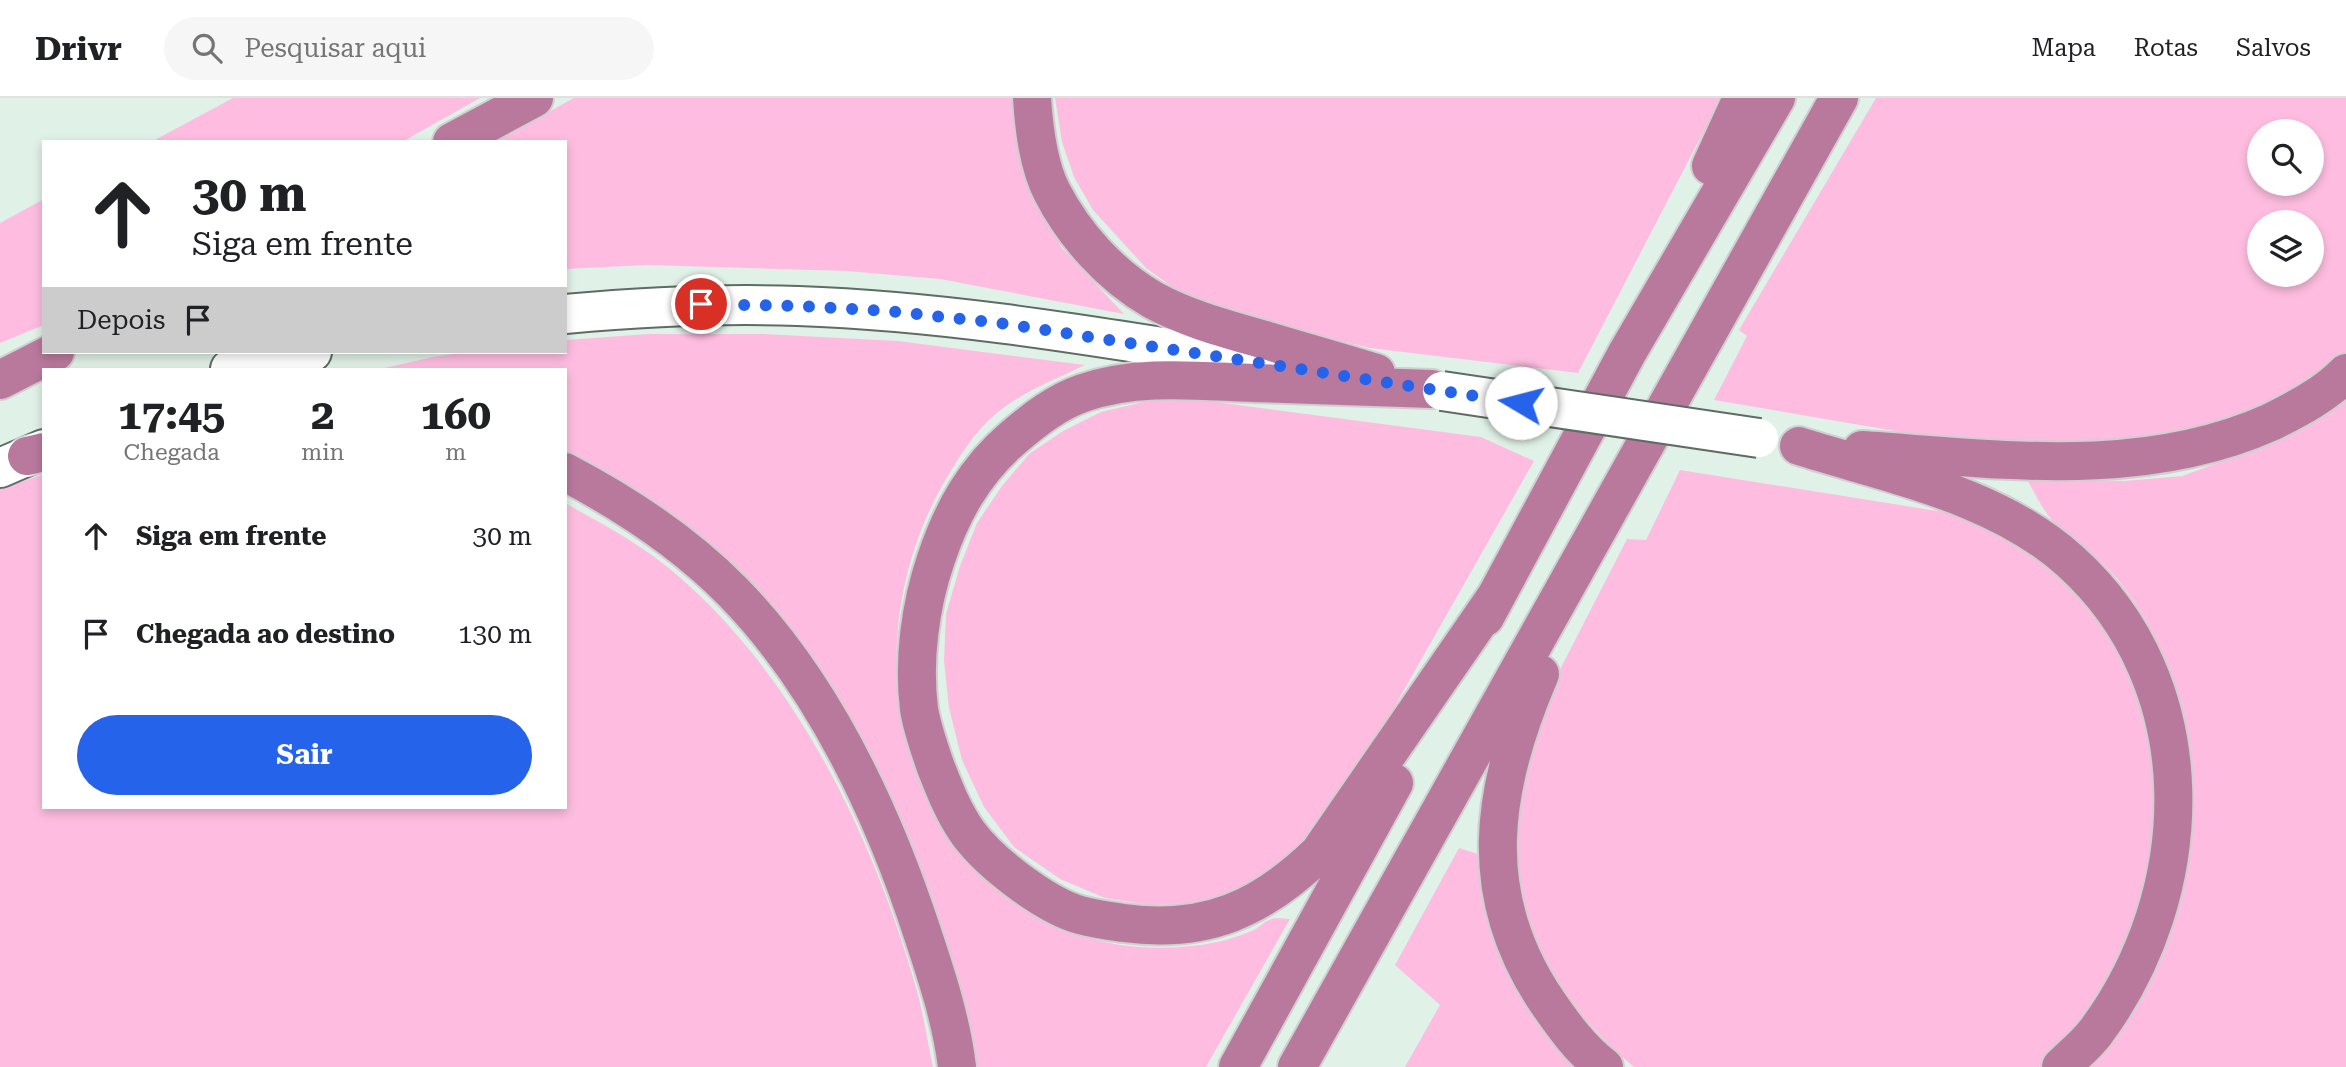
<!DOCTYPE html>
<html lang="pt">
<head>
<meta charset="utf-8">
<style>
	:root { --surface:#fff; --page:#f6f6f6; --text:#202124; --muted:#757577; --line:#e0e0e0; --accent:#2563eb }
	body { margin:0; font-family:"Roboto Serif",serif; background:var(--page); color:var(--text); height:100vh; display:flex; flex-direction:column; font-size:26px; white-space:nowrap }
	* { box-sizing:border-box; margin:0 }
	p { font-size:23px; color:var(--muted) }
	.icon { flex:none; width:38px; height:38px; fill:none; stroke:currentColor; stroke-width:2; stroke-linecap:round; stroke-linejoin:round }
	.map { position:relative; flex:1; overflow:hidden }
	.side { position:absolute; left:42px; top:270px; width:525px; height:441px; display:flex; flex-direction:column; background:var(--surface); border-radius:0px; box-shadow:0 4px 10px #0003 }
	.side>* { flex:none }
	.banner { position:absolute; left:42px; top:42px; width:525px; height:214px; border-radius:0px; box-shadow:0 4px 10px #0003; background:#fff; color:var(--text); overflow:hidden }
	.buttons { position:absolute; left:2247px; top:21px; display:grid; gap:14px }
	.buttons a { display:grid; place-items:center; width:77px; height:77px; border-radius:50%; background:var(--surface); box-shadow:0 4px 10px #0003; font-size:35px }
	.pin { position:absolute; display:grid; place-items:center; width:60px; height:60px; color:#fff; margin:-30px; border:4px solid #fff; border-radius:50%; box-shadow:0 2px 7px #0007 }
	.me { position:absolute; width:77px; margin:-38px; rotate:278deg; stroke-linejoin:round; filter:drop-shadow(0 0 5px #0008) }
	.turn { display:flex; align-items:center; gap:24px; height:147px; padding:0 35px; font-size:32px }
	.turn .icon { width:91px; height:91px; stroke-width:2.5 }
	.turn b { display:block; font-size:49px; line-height:60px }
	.then { display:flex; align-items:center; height:66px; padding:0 35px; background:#0003; gap:14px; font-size:26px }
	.eta { display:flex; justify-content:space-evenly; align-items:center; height:119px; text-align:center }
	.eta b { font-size:42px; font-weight:700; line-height:49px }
	.action { display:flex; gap:14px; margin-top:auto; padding:14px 35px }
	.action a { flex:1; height:80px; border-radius:42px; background:var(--accent); color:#fff; font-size:28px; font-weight:700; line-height:80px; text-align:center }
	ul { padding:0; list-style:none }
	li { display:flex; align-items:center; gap:21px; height:98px; padding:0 35px }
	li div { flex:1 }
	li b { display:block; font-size:26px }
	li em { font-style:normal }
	header { display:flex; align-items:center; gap:42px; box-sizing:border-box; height:98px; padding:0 35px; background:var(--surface); border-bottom:2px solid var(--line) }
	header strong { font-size:33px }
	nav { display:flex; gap:38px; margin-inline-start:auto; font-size:24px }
	.search { width:490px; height:63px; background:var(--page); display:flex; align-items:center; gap:18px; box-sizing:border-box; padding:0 24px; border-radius:38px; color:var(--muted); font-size:26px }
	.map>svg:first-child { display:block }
</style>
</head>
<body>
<header>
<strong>Drivr</strong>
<div class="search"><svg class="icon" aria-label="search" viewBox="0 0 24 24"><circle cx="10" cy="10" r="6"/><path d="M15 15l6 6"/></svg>Pesquisar aqui</div>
<nav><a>Mapa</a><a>Rotas</a><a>Salvos</a></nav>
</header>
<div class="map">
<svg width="2346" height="969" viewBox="0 0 2346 969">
	<rect width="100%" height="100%" fill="#e0f1e7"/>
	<path fill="#febde0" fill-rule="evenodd" d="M233,0h247l-78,44h-251z
		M574,0h440l26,107 21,42 63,67 -184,-35 -93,-8 -200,-6 -82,4v-127h-71z
		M1055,0h666l-143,275 -208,-25 -79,-19 -87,-27 -30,-14 -28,-20 -53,-58 -19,-33 -12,-35z
		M1876,0h470v255l-49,39 -108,41 -65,9 -78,2 -79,-5 -66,-7 -187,-32 33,-64 -8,-6zM2259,33h53v53h-53zM2259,124h53v53h-53z
		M44,101v126l-44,18v-120z
		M649,236h115l134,7 187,24c-33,16 -69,29 -96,55 -18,17 -33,42 -46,64 -66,117 -65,271 25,375 7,8 13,17 21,24 25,23 60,40 91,52 45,16 101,16 146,5 10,-3 21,-7 30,-11 4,-3 8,-7 13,-9 6,-3 14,-1 21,-1l-84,148h-234l-126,-354 -281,-257v-87h-185l53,-12 33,-5h99v-12z
		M2346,295v674h-258c30,-34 58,-72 76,-114 5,-13 8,-28 11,-41 27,-98 21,-204 -30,-293 -9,-16 -28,-43 -42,-55 -16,-15 -38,-28 -52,-45 -10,-12 -17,-28 -25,-41l98,3 58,-5 71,-26 45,-25z
		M1200,302l281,37 53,24 -201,354 -65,60 -31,17 -43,11 -45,2 -44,-7 -45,-19 -46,-32 -30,-40 -22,-47 -13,-52 -5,-47 2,-47 14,-48 17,-43 25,-37 27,-32 34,-23 38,-19 47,-11z
		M1680,372l270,43 35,12 50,29 42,31 34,47 42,96 4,107 -28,108 -59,95 -31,29h-405l-20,-17 -38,-41 -33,-48 -24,-51 -5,-119 37,-104 76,-148 19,1z
		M44,376v333h521v-304c38,21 79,43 112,72 119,102 195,260 238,409 8,27 12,55 18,83h-933v-578z
		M1459,750l19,6 11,48 90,165h-174l35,-62 -45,-40z"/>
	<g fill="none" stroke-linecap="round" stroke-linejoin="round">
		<defs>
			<path id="secondary" d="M565,216c78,-7 155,-11 233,-8 176,6 350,40 524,66
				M230,271l82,-17
				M0,370l44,-19"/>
			<path id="motorway" d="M1032,0c2,30 6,67 20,94 22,43 59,84 101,108 33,18 70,28 105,38 40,12 79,23 118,35
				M452,44l82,-44
				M1711,68l31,-68
				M0,282l55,-28
				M1432,291c-59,-2 -119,-4 -178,-6 -57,-2 -116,-9 -171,10 -26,9 -48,26 -69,44 -39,33 -62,74 -78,122 -16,47 -23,101 -17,150 3,19 10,38 16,56 9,23 18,47 33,68 22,30 77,72 112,82 14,4 30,6 44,8 82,11 137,-14 195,-70l178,-258
				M1799,348c92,29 198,49 271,115 137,123 130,332 25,472 -10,13 -23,23 -34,34
				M1862,352c136,9 280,30 409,-28 26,-13 55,-28 75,-49
				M27,358l17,-4
				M565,374c61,32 120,71 168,120 92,94 151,223 191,346 14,42 28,86 33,129
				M1485,519l142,-264 149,-255
				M1540,576c-49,114 -66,221 8,329 16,23 33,47 56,64
				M1238,969l156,-284
				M1297,969l542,-969"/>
		</defs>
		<use href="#secondary" stroke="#5e6c64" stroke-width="42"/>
		<use href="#motorway" stroke="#cfd0cf" stroke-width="42"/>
		<use href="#secondary" stroke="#fff" stroke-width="38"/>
		<use href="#motorway" stroke="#b9799d" stroke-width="38"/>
		<defs>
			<path id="secondary-bridge" d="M1442,293l317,47"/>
		</defs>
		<use href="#secondary-bridge" stroke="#5e6c64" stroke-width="42" stroke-linecap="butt"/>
		<use href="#secondary-bridge" stroke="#fff" stroke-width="38"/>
	</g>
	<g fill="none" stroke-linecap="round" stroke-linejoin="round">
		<path stroke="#2563eb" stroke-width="12" stroke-dasharray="0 21.6" d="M701,206l97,2 90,5 111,12 522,80"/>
	</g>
</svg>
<div class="buttons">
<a><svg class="icon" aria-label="search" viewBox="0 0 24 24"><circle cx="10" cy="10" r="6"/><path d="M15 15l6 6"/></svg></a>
<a><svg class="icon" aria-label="layers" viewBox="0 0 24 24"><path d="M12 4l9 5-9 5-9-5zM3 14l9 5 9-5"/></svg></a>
</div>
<div class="pin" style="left:701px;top:206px;background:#d93025"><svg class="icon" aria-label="arrive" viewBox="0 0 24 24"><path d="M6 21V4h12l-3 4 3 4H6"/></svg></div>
<svg class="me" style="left:1521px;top:305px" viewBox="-20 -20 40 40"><circle r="19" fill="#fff"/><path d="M0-13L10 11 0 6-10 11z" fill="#2563eb"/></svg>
<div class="banner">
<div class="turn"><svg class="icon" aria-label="ahead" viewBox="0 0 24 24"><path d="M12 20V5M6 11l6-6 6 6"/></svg><div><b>30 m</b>Siga em frente</div></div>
<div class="then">Depois<svg class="icon" aria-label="arrive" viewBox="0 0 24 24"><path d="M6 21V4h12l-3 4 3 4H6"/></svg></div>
</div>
<section class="side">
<div class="eta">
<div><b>17:45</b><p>Chegada</p></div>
<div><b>2</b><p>min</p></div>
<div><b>160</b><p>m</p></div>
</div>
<ul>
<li><svg class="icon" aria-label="ahead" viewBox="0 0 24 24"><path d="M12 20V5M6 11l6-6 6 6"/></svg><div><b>Siga em frente</b></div><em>30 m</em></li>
<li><svg class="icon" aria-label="arrive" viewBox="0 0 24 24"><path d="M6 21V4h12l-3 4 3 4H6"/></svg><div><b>Chegada ao destino</b></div><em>130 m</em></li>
</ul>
<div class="action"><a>Sair</a></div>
</section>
</div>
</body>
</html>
